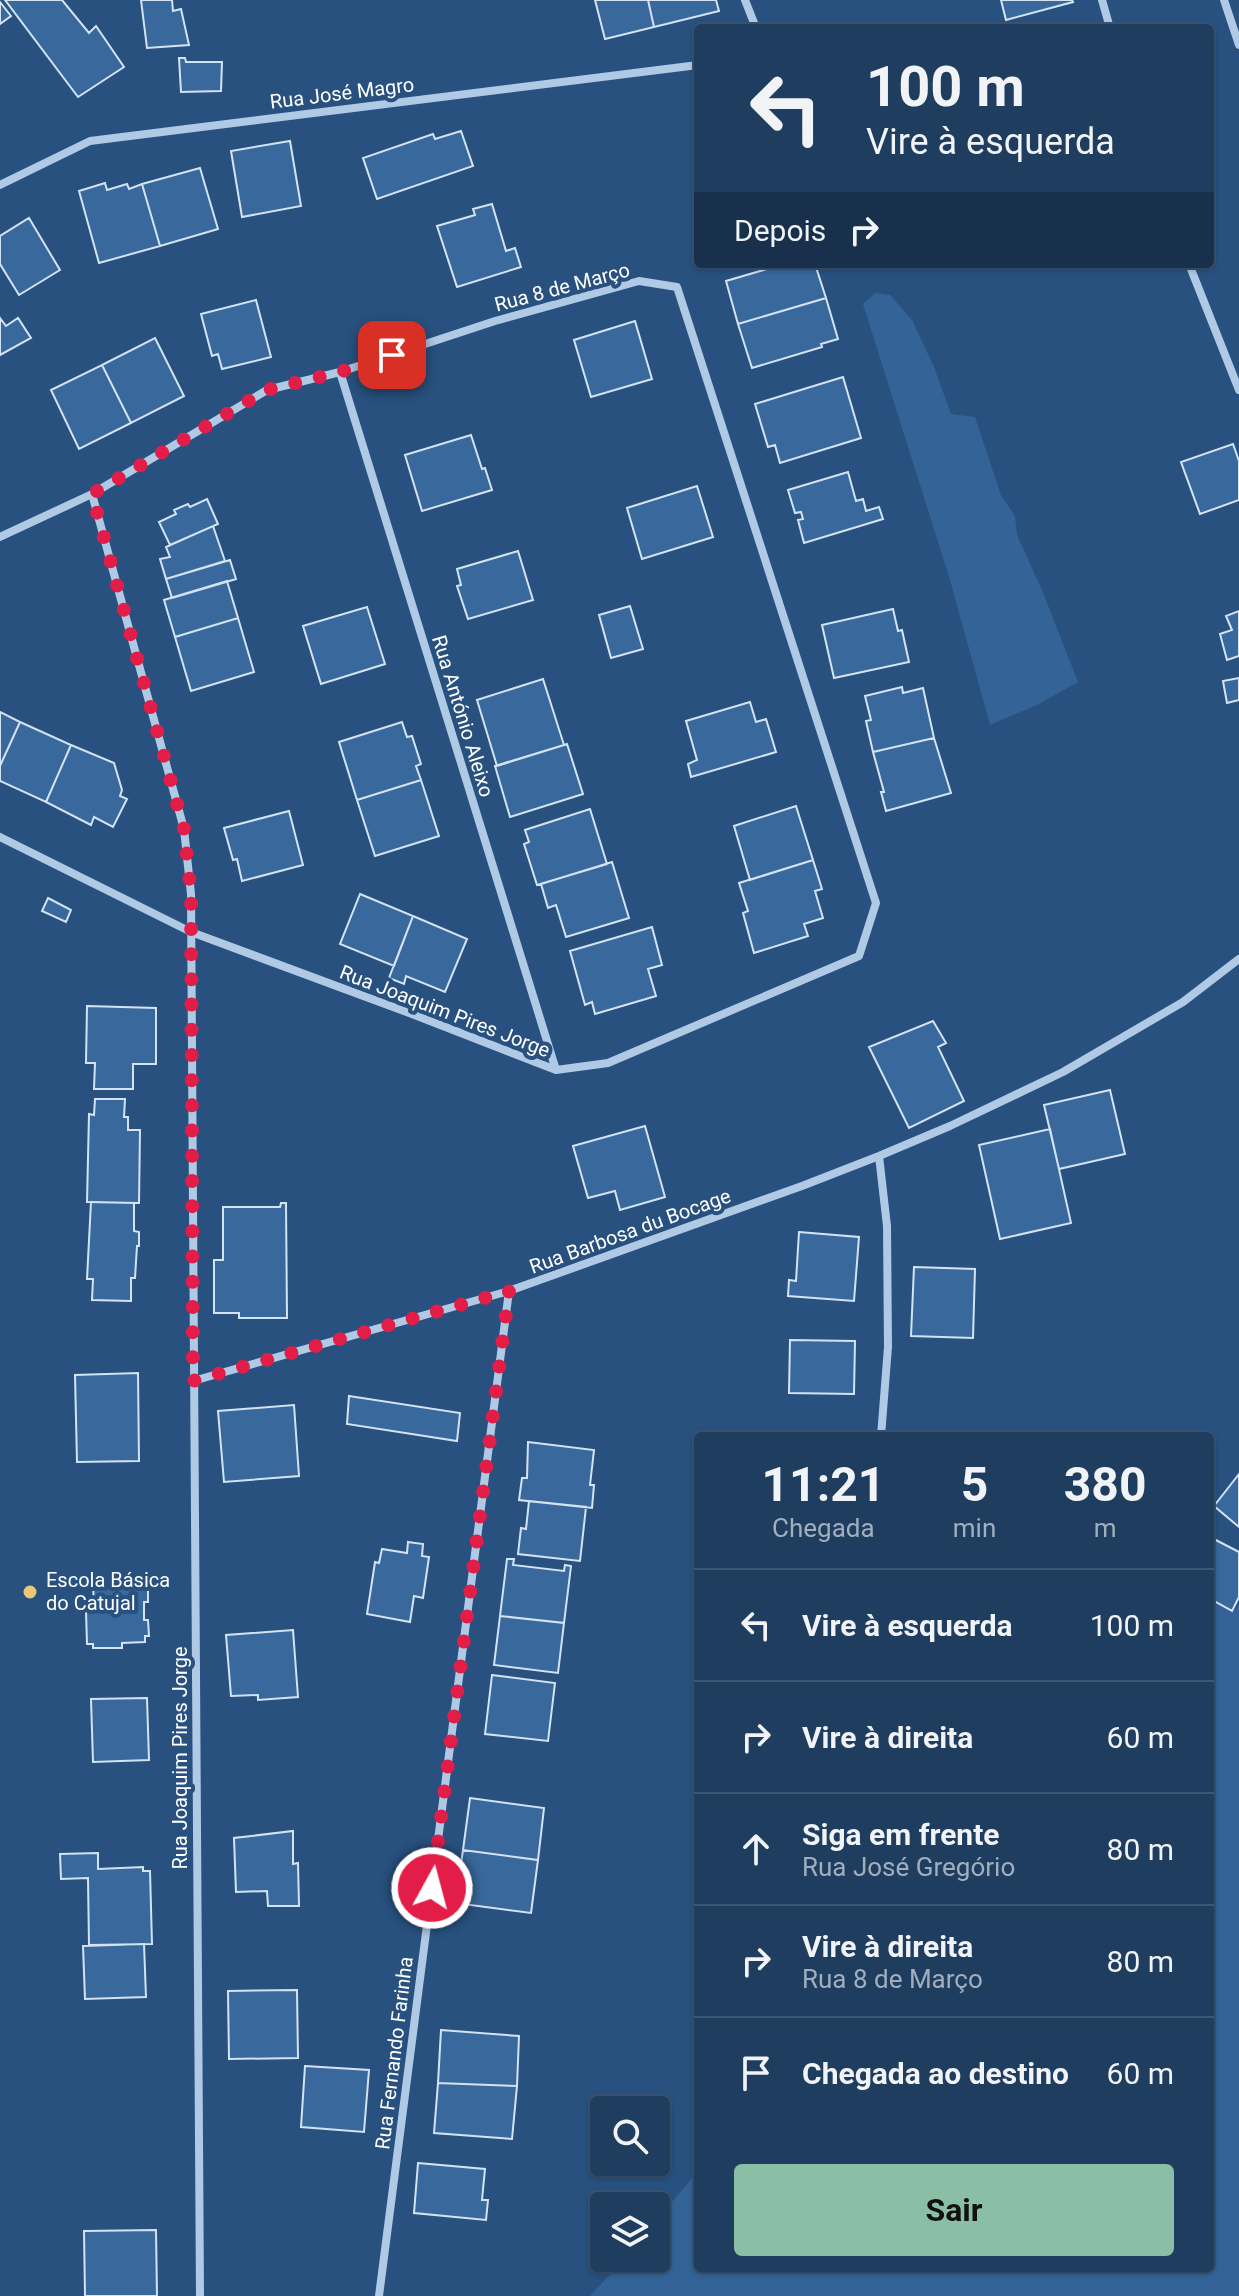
<!DOCTYPE html>
<html lang="pt">
<head>
<meta charset="utf-8">
<style>
	:root { --surface:#1e3d5f; --page:#264465; --text:#f1f3f6; --muted:#a1aebd; --line:#3c5674; --accent:#8abfa5 }
	body { margin:0; font-family:Roboto,sans-serif; background:var(--page); color:var(--text); height:100vh; display:flex; flex-direction:column; font-size:30px; white-space:nowrap }
	* { box-sizing:border-box; margin:0 }
	p { font-size:26px; color:var(--muted) }
	.icon { flex:none; width:44px; height:44px; fill:none; stroke:currentColor; stroke-width:2; stroke-linecap:round; stroke-linejoin:round }
	.map { position:relative; flex:1; overflow:hidden }
	.drawer { position:absolute; left:694px; top:1432px; width:520px; height:840px; display:flex; flex-direction:column; background:var(--surface); border-radius:8px; box-shadow:0 2px 6px #0004,0 0 0 2px var(--line) }
	.drawer>* { flex:none }
	.top-card { position:absolute; left:694px; top:24px; width:520px; height:244px; border-radius:8px; box-shadow:0 2px 6px #0004,0 0 0 2px var(--line); background:#1e3d5f; color:var(--text); overflow:hidden }
	.fabs { position:absolute; left:590px; top:2096px; display:grid; gap:16px }
	.fabs a { display:grid; place-items:center; width:80px; height:80px; border-radius:8px; background:var(--surface); box-shadow:0 2px 6px #0004,0 0 0 2px var(--line); font-size:40px }
	.pin { position:absolute; display:grid; place-items:center; width:68px; height:68px; color:#fff; margin:-34px; border-radius:16px; box-shadow:0 4px 12px #0006 }
	.me { position:absolute; width:88px; margin:-44px; rotate:7deg; stroke-linejoin:round; filter:drop-shadow(0 0 6px #0008) }
	.turn { display:flex; align-items:center; gap:28px; height:168px; padding:0 40px; font-size:36px }
	.turn .icon { width:104px; height:104px; stroke-width:2.5 }
	.turn b { display:block; font-size:56px; line-height:68px }
	.then { display:flex; align-items:center; height:76px; padding:0 40px; background:#0003; gap:16px; font-size:30px }
	.eta { display:flex; justify-content:space-evenly; align-items:center; height:136px; text-align:center }
	.eta b { font-size:48px; font-weight:700; line-height:56px }
	.cta { display:flex; gap:16px; margin-top:auto; padding:16px 40px }
	.cta a { flex:1; height:92px; border-radius:8px; background:var(--accent); color:#111; font-size:32px; font-weight:700; line-height:92px; text-align:center }
	ul { padding:0; list-style:none }
	li { display:flex; align-items:center; gap:24px; height:112px; padding:0 40px; border-top:2px solid var(--line) }
	li div { flex:1 }
	li b { display:block; font-size:30px }
	li em { font-style:normal }
	.map>svg:first-child { display:block }
</style>
</head>
<body>
<div class="map">
<svg width="1239" height="2296" viewBox="0 0 1239 2296">
	<rect width="100%" height="100%" fill="#28517f"/>
	<path fill="#336397" d="M875,293l15,2 22,25 22,47 17,47 24,3 26,78 14,21 2,19 25,55 36,92 -41,23 -47,20 -40,-145 -87,-276z
		M1210,1601l22,11 7,-7v691h-649l35,-38h31v-37l42,-50v97h512z"/>
	<path fill="#39689c" stroke="#d3e3f4" stroke-width="2" d="M5,0h57l27,33 7,-7 28,41 -46,30z
		M141,0h31l1,11 8,-2 8,36 -42,3z
		M595,0h53l6,27 -49,12z
		M648,0h68l3,11 -65,16z
		M1001,0h71l1,2 -67,18z
		M0,2l11,14 -11,8z
		M179,58h6l1,4h36l-1,29 -40,1z
		M461,131l12,35 -96,33 -14,-41 70,-24 2,5z
		M290,141l11,65 -59,11 -11,-66z
		M200,168l18,61 -58,17 -18,-62z
		M105,183l2,7 20,-6 2,5 13,-5 18,62 -61,17 -20,-72z
		M492,204l14,47 9,-3 6,19 -64,20 -20,-61 38,-11 -2,-6z
		M29,218l31,52 -41,25 -19,-31v-28z
		M784,264h31l11,34 -88,26 -12,-43z
		M826,298l12,41 -17,5 1,3 -70,21 -14,-44z
		M256,300l15,57 -49,12 -4,-15 -6,2 -11,-42z
		M0,318l6,8 12,-8 13,20 -31,17z
		M635,321l17,58 -61,18 -17,-57z
		M155,338l29,58 -53,27 -29,-58z
		M102,365l29,58 -52,26 -28,-59z
		M843,377l18,61 -81,25 -5,-18 -7,2 -13,-43z
		M471,435l11,34 3,-1 7,22 -70,21 -17,-56z
		M1233,444l6,17v39l-39,14 -19,-52z
		M848,472l8,29 7,-2 3,12 13,-4 4,12 -79,24 -6,-23 5,-1 -2,-7 -6,1 -7,-23z
		M697,486l16,51 -71,22 -15,-51z
		M207,499l11,25 -48,21 -11,-23 17,-8 -2,-4 14,-6 2,3z
		M213,526l12,35 -59,18 -6,-20 10,-2 -4,-10z
		M518,551l15,49 -65,19 -11,-33 4,-1 -4,-16z
		M230,560l6,19 -64,19 -6,-19z
		M227,581l11,37 -63,19 -11,-37z
		M630,606l13,43 -32,9 -12,-43z
		M367,607l18,57 -64,20 -18,-58z
		M893,609l5,22 4,-1 7,32 -75,16 -12,-53z
		M1239,611v45l-12,4 -7,-26 12,-4 -6,-14z
		M238,618l16,54 -63,19 -16,-54z
		M1239,678v22l-12,3 -4,-22z
		M543,679l21,66 -67,21 -20,-66z
		M902,687l1,6 20,-5 11,50 -61,14 -7,-31 5,-1 -6,-24z
		M750,702l6,20 10,-3 10,33 -85,25 -3,-13 9,-4 -11,-39z
		M0,712l20,10 -20,44z
		M20,722l51,23 -25,57 -46,-21v-15z
		M402,722l5,15 5,-1 9,28 -5,2 5,14 -64,20 -18,-58z
		M934,738l17,55 -65,18 -5,-19h3l-11,-40z
		M567,744l16,50 -73,23 -15,-51z
		M71,745l43,18 8,27 -2,6 7,3 -14,28 -19,-10 -3,8 -45,-23z
		M421,780l18,56 -64,20 -18,-56z
		M796,806l17,54 -63,20 -16,-54z
		M590,809l17,55 -70,21 -13,-41 5,-2 -4,-12z
		M289,811l14,54 -61,16 -5,-22 -4,1 -9,-32z
		M813,860l9,29 -7,2 8,27 -19,6 4,12 -54,17 -11,-40 5,-2 -9,-28z
		M612,862l17,56 -63,19 -10,-32 -8,3 -7,-24z
		M360,894l53,22 -19,50 -54,-22z
		M48,898l23,12 -5,12 -24,-11z
		M413,916l54,23 -22,53 -39,-16 -2,8 -15,-6z
		M652,927l10,38 -14,4 8,27 -61,18 -3,-12 -7,3 -15,-54z
		M87,1006l69,2v56h-23v25h-39l1,-26h-9z
		M933,1021l13,22 -8,4 26,54 -55,27 -40,-81z
		M1110,1090l15,64 -66,15 -15,-64z
		M95,1099h30l-1,18h4v13h12l-1,73 -52,-1 2,-88 5,1z
		M645,1126l20,71 -45,13 -5,-19 -27,7 -15,-52z
		M1050,1129l21,94 -71,16 -21,-94z
		M91,1202l43,1v28l5,1v14h-2l-2,32h-4v23l-39,-1 1,-21h-6z
		M281,1203h5l1,115h-48v-5h-25v-53h9v-53h57z
		M799,1232l60,5 -5,64 -66,-5 1,-16 7,1z
		M914,1267l61,2 -2,69 -62,-2z
		M790,1340l65,1 -1,53 -65,-1z
		M138,1373l1,88 -62,1 -2,-87z
		M349,1396l111,17 -3,28 -110,-17z
		M294,1405l5,71 -75,6 -6,-71z
		M528,1442l66,8 -4,35h4l-2,23 -73,-8 3,-22h5z
		M1239,1474v53l-25,-21z
		M529,1501l57,6 -6,54 -62,-7 3,-26 5,1z
		M1210,1537l29,15v45l-7,14 -22,-12z
		M408,1542l15,2 -1,12 7,1 -6,41 -9,-2 -4,26 -43,-8 8,-52 4,1 3,-14 25,4z
		M507,1559h7l-1,6 51,6 1,-6 6,1 -7,57 -64,-7z
		M143,1581v7h5v14h-4v18h4l1,16h-4v6l-23,1v5h-29v-4h-6l-1,-33h8l-1,-29z
		M500,1616l64,7 -6,50 -64,-8z
		M293,1630l5,67 -40,3v-5l-27,1 -5,-61z
		M492,1675l63,8 -7,58 -63,-7z
		M147,1698l2,62 -56,2 -2,-63z
		M470,1798l74,10 -6,52 -75,-10z
		M293,1831v33l5,-1 1,43h-31l-1,-15 -31,1 -2,-54z
		M463,1850l75,10 -7,53 -76,-10z
		M98,1853v16l45,-2v4h7l2,73 -63,1 -1,-67 -27,1 -1,-25z
		M144,1944l2,53 -61,2 -2,-53z
		M297,1990l1,68 -69,1 -1,-68z
		M441,2030l78,6 -2,50 -79,-3z
		M305,2066l64,4 -5,62 -63,-5z
		M438,2083l79,3 -5,53 -78,-6z
		M418,2163l67,6 -3,31h6l-2,20 -72,-7z
		M156,2230l1,66h-72l-1,-65z"/>
	<g fill="none" stroke-linecap="round" stroke-linejoin="round">
		<path stroke="#b0c9e5" stroke-width="8" d="M745,0l11,28
			M1102,0l8,28
			M1224,0l15,45
			M0,185l90,-44 608,-76
			M1189,264l50,126
			M340,372l216,698
			M92,494l92,335 7,65 9,1402
			M0,537l92,-43 175,-104 73,-18 155,-51 144,-40 38,6 199,616 -17,53 -251,107 -52,7 -144,-56 -221,-82 -191,-95
			M879,1156l8,70 1,121 -7,89
			M193,1381l316,-90 293,-105 77,-30 71,-30 113,-54 120,-70 56,-43
			M379,2296l130,-1005"/>
	</g>
	<g fill="none" stroke-linecap="round" stroke-linejoin="round">
		<path stroke="#e11d48" stroke-width="14" stroke-dasharray="0 25.2" d="M392,355l-52,17 -73,18 -175,104 92,335 7,65 2,487 316,-90 -77,597"/>
	</g>
	<circle fill="#ecc777" stroke="#28517f" stroke-width="3" cx="30" cy="1592" r="8"/>
	<g text-anchor="middle" dominant-baseline="central" stroke-width="8" stroke-linejoin="round" paint-order="stroke">
		<g font-size="20" fill="#fff" stroke="#28517f">
			<text transform="translate(342 93) rotate(-7)">Rua José Magro</text>
			<text transform="translate(562 287) rotate(-15)">Rua 8 de Março</text>
			<text transform="translate(463 716) rotate(73)">Rua António Aleixo</text>
			<text transform="translate(445 1011) rotate(21)">Rua Joaquim Pires Jorge</text>
			<text transform="translate(630 1231) rotate(-20)">Rua Barbosa du Bocage</text>
			<text transform="translate(180 1758) rotate(-90)">Rua Joaquim Pires Jorge</text>
			<text transform="translate(394 2053) rotate(-83)">Rua Fernando Farinha</text>
		</g>
		<g font-size="20" fill="#fff" stroke="#28517f" text-anchor="start">
			<text x="46" y="1580">Escola Básica<tspan x="46" dy="23">do Catujal</tspan></text>
		</g>
	</g>
</svg>
<div class="fabs">
<a><svg class="icon" aria-label="search" viewBox="0 0 24 24"><circle cx="10" cy="10" r="6"/><path d="M15 15l6 6"/></svg></a>
<a><svg class="icon" aria-label="layers" viewBox="0 0 24 24"><path d="M12 4l9 5-9 5-9-5zM3 14l9 5 9-5"/></svg></a>
</div>
<div class="pin" style="left:392px;top:355px;background:#d93025"><svg class="icon" aria-label="arrive" viewBox="0 0 24 24"><path d="M6 21V4h12l-3 4 3 4H6"/></svg></div>
<svg class="me" style="left:432px;top:1888px" viewBox="-20 -20 40 40"><circle r="17" fill="#e11d48" stroke="#fff" stroke-width="3"/><path d="M0-11L8 9 0 5-8 9z" fill="#fff"/></svg>
<div class="top-card">
<div class="turn"><svg class="icon" aria-label="left" viewBox="0 0 24 24"><path d="M17 20v-9H6M10 6l-5 5 5 5"/></svg><div><b>100 m</b>Vire à esquerda</div></div>
<div class="then">Depois<svg class="icon" aria-label="right" viewBox="0 0 24 24"><path d="M7 20v-9h11M14 6l5 5-5 5"/></svg></div>
</div>
<section class="drawer">
<div class="eta">
<div><b>11:21</b><p>Chegada</p></div>
<div><b>5</b><p>min</p></div>
<div><b>380</b><p>m</p></div>
</div>
<ul>
<li><svg class="icon" aria-label="left" viewBox="0 0 24 24"><path d="M17 20v-9H6M10 6l-5 5 5 5"/></svg><div><b>Vire à esquerda</b></div><em>100 m</em></li>
<li><svg class="icon" aria-label="right" viewBox="0 0 24 24"><path d="M7 20v-9h11M14 6l5 5-5 5"/></svg><div><b>Vire à direita</b></div><em>60 m</em></li>
<li><svg class="icon" aria-label="ahead" viewBox="0 0 24 24"><path d="M12 20V5M6 11l6-6 6 6"/></svg><div><b>Siga em frente</b><p>Rua José Gregório</p></div><em>80 m</em></li>
<li><svg class="icon" aria-label="right" viewBox="0 0 24 24"><path d="M7 20v-9h11M14 6l5 5-5 5"/></svg><div><b>Vire à direita</b><p>Rua 8 de Março</p></div><em>80 m</em></li>
<li><svg class="icon" aria-label="arrive" viewBox="0 0 24 24"><path d="M6 21V4h12l-3 4 3 4H6"/></svg><div><b>Chegada ao destino</b></div><em>60 m</em></li>
</ul>
<div class="cta"><a>Sair</a></div>
</section>
</div>
</body>
</html>
